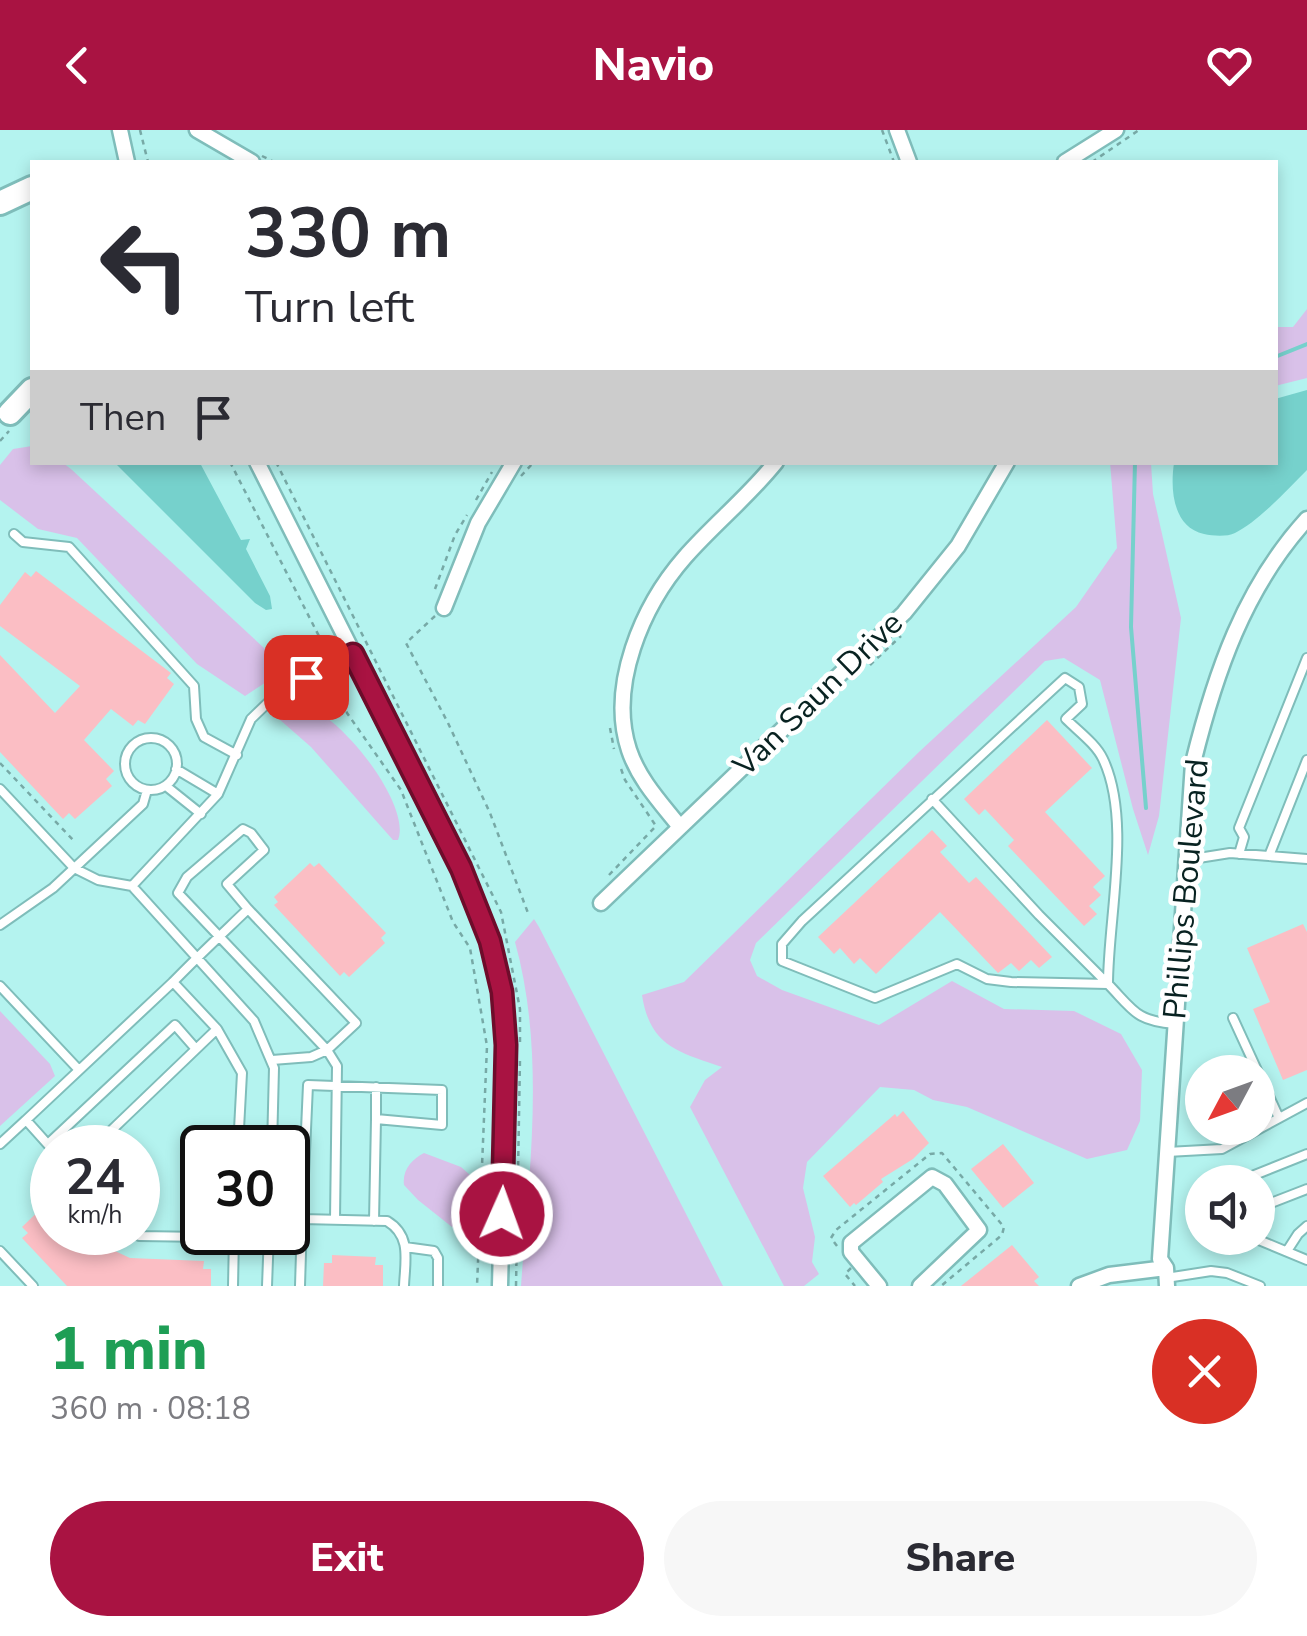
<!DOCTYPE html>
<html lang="en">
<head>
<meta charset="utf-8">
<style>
	:root { --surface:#fff; --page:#f7f7f7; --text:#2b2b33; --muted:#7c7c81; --accent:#a91342 }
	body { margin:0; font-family:"Nunito Sans",sans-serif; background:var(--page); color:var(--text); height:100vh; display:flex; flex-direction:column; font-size:38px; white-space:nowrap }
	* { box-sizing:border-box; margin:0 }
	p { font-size:32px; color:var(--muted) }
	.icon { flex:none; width:55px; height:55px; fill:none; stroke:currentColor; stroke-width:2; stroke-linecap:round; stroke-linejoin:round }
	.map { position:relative; height:1156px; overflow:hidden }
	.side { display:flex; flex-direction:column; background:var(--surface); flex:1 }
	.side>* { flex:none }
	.hud { position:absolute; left:30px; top:30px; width:1248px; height:305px; border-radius:0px; box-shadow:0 5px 15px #0003; background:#fff; color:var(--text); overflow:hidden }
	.needle { width:65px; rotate:229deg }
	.controls { position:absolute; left:1185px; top:925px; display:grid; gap:20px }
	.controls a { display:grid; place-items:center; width:90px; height:90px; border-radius:50%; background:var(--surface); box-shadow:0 5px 15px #0003; font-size:50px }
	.speed { position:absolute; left:30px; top:995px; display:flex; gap:20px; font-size:50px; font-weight:700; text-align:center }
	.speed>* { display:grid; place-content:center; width:130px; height:130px; border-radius:50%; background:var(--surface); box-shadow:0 5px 15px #0003; line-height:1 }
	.speed small { font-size:25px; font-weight:400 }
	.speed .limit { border:5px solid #111; border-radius:15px; background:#fff; color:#111 }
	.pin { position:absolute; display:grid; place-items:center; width:85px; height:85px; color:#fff; margin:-42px; border-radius:20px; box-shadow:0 5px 15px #0006 }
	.me { position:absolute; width:110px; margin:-55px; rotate:2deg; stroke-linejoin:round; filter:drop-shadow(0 0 8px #0008) }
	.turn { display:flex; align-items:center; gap:35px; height:210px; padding:0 50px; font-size:45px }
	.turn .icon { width:130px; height:130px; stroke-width:2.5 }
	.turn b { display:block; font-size:70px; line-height:85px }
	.then { display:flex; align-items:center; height:95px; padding:0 50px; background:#0003; gap:20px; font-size:38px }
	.round { display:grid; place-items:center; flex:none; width:105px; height:105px; border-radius:52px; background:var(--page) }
	.headline { display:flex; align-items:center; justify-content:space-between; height:170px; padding:0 50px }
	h1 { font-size:60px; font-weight:800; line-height:75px; color:#1e9e55 }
	.button { display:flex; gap:20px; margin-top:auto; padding:20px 50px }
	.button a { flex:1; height:115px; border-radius:60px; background:var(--accent); color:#fff; font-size:40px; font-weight:800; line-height:115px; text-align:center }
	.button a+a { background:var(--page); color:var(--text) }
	header { display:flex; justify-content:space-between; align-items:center; height:130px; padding:0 50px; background:var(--accent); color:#fff; font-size:45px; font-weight:800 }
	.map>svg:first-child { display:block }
</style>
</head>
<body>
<header><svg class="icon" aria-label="back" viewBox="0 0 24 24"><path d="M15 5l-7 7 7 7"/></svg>Navio<svg class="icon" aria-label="heart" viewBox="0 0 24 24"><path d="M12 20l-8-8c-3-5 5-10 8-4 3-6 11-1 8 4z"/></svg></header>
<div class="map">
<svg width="1307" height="1156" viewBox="0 0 1307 1156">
	<rect width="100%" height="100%" fill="#b4f3ef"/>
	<path fill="#d9c1e9" d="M1307,179v69l-32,8v-59h18z
		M32,316v16l31,1 8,6 206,191 -6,19 -26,17 -48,-32 -120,-126 -39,-9 -38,-29v-35l13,-16z
		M1110,332l41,1 2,31 28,124 -22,198 -11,39 -15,-46 -33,-129 -36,-22 -19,3 -289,282 -6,17 7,16 25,14 97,35 73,-44 52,28 70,2 47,23 21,36 -2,51 -13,29 -40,9 -120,-52 -34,-7 -19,-10 -34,-3 -73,75 -4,26 12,49 -3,25 7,12 -15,12h-20l-94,-179 15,-27 17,-13c-43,-15 -72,-20 -80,-72l42,-13 236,-231 156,-144 41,-59z
		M291,573c38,-5 122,100 107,137h-5l-82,-93 -32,-28 2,-8z
		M534,789l5,8 184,359h-202c8,-114 25,-232 -6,-344z
		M0,881l50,53 5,12 -55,50z
		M424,1023l37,14 9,8 -12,32 -2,17 -4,3 -34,-27 -14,-15c-2,-15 8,-26 20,-32z"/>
	<path fill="#76d1cc" d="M1307,260v80c-19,19 -48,51 -72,63 -8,4 -22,3 -31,1 -31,-7 -34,-44 -30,-71l101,-1v-63z
		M115,333h85l41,77 9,-1 -4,10 24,47 2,13 -6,1 -11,-7z"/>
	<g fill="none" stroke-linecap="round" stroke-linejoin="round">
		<path stroke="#76d1cc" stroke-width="4" d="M1275,227l32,-13
			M1135,332l-4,165 15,181"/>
	</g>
	<path fill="#fbbec4" d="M36,441l135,102 -4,5 7,6 -29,40 -7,-4 -5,6 -22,-17 -27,31 30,31 -8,8 6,7 -37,33 -6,-6 -6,6 -63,-67v-97l55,58 25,-27 -80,-60v-21l25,-33 6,5z
		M1047,590l45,48 -47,44 60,64 -12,11 8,8 -12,11 8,8 -13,12 -76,-80 6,-6 -29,-31 -6,6 -15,-16z
		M932,700l15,16 -7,6 29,31 7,-6 76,80 -13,11 -8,-8 -12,11 -8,-8 -13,10 -58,-61 -64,62 -16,-16 -6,6 -14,-16 -6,6 -16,-17z
		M310,733l4,4 5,-4 67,70 -5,5 4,5 -36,34 -5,-5 -4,4 -66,-71 4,-3 -4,-5z
		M1303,794l4,8v138l-24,10 -30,-71 17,-7 -23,-54z
		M903,981l26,32 -16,16 -32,20 2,3 -27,23 -2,-2 -4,4 -27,-31 72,-62 2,3z
		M1003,1014l31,39 -31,25 -32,-39z
		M52,1068v34h46l17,19 15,7 74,3 -1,8h8v17h-144l-45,-48 6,-5 -6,-6z
		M1012,1115l27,32 -5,4 5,5h-78z
		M332,1125l44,2 -1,8h8v21h-60l1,-23h8z"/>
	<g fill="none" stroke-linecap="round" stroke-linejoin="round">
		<defs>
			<path id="service" d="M14,404l9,8 46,5 125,139 2,33 8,18 33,18
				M125 634a26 26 0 1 1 52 0a26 26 0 1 1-52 0Z
				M176,639l42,25
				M166,656l35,28
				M0,659l74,79 24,12 34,6 122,135 20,47 -2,80
				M932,669l107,116 69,69
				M1239,724l5,-17 -5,-9 68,-170
				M1269,726l38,-96
				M1186,730l44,-7 77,6
				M132,756l86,-92 33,-75 30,-29 72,-37
				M0,795l53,-37 90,-84 4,-14
				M1108,854c0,-66 24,-164 -5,-225 -7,-15 -25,-28 -37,-40l16,-15 -3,-17 -14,-9 -263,243 -20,23v17l93,37 82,-34 30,15 24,3 97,2c26,27 28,37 67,40
				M0,856l79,84
				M1233,888l46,100
				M217,899l25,44 -4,75
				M272,930l39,-3 16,-7 10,16 -2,153
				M376,989v-32
				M0,1014l26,-24
				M48,1014l127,-119 21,24
				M93,1018l124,-119 -44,-47c24,-25 50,-49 75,-73l108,114 -29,27c-50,-52 -99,-105 -149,-157l9,-16 56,-48 8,4 13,17 -37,34 21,25
				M52,1019l-26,-29 147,-138
				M1167,1022l55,-3 85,-46
				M1237,1052l70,-28
				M1258,1078l49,-19
				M302,1089l6,-134 134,5v35l-66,-6 -2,102
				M131,1102l8,4 130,2
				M1254,1108l53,22
				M405,1117l29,4 4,7v28
				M0,1121l33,35
				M1287,1121l11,-17 9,-8
				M1166,1148l45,-7 16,2 33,13
				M233,1156l1,-50
				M267,1156l2,-54
				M300,1156l2,-67 85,2c25,15 18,40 17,65"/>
			<path id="minor" d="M120,0l7,32
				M197,0l55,32
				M897,0l12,32
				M1065,32l51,-32
				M257,332l204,405 29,74 12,52 4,52 -6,241
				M444,478l34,-85 36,-61
				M680,697c-19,-24 -41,-47 -51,-77 -21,-64 13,-144 56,-193 29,-33 63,-60 91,-95
				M601,773l303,-290 54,-67 49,-84
				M879,1156l-28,-34v-9l81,-66 13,7 34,46 -59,56
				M1079,1156l30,-11 57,-7
				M1167,1156l-1,-18 -6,-9 33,-496c22,-89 51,-175 114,-244"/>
			<path id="primary" d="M0,73l32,-15
				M10,283l22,-23"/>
		</defs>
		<use href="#service" stroke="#7fbdba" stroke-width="12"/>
		<use href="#minor" stroke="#7fbdba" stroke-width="19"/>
		<use href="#primary" stroke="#7fbdba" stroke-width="28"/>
		<path stroke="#77a9a6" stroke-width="2.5" stroke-dasharray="5 5" stroke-linecap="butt" d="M140,0l8,32
			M882,0l12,32
			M262,26l12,6
			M1092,32l47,-32
			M0,311l9,-10
			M230,332l93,182 -3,6 6,5
			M276,332l225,450 19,97v37
			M521,346l13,-14
			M476,370l16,-28
			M435,459l20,-54 12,-20
			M435,486l-29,27 42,80 42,90 38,100
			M870,535l31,-29
			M341,552l6,31 54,77 52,132 17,26 17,98 -10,240
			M610,598l4,21
			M0,633l75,79
			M609,745l47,-49 -31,-46 -5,-14
			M837,1116l-6,-8 5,-8 94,-76 12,-1 62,74 -2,8 -61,51
			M851,1138l-6,6 10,12
			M516,1156l4,-227"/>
		<use href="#service" stroke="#fff" stroke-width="8"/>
		<use href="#minor" stroke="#fff" stroke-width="14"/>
		<use href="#primary" stroke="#fff" stroke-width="22"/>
	</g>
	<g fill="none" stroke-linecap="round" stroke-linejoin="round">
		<defs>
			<path id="route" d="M306,547l47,-23 108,214 29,73 12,51 4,53 -4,169"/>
		</defs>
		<use href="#route" stroke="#6e0c2b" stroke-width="25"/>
		<use href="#route" stroke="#a91342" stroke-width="18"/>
	</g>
	<g text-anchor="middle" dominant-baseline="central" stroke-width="9" stroke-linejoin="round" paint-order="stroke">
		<g font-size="32" fill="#082221" stroke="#fff">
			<text transform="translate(818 564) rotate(-44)">Van Saun Drive</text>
			<text transform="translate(1186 759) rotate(-85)">Phillips Boulevard</text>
		</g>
	</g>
</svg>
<div class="controls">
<a><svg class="needle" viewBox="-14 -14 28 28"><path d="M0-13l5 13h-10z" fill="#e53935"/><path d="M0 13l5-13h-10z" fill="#7c7c81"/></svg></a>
<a><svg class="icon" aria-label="sound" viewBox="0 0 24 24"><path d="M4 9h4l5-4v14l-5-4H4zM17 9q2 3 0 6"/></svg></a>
</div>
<div class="speed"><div>24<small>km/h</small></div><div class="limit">30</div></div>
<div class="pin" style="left:306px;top:547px;background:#d93025"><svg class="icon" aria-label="arrive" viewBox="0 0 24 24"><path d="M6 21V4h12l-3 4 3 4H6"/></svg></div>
<svg class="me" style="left:502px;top:1084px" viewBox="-20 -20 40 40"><circle r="17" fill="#a91342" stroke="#fff" stroke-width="3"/><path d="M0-11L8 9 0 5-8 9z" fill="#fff"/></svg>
<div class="hud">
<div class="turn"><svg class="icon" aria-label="left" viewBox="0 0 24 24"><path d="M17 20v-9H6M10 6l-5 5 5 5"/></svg><div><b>330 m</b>Turn left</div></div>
<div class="then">Then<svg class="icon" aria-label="arrive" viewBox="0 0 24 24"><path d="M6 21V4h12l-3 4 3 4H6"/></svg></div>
</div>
</div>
<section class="side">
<div class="headline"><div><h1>1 min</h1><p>360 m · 08:18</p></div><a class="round" style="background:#d93025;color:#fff"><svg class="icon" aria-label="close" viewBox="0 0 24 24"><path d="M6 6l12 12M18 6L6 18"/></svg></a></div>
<div class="button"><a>Exit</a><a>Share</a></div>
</section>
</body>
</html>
